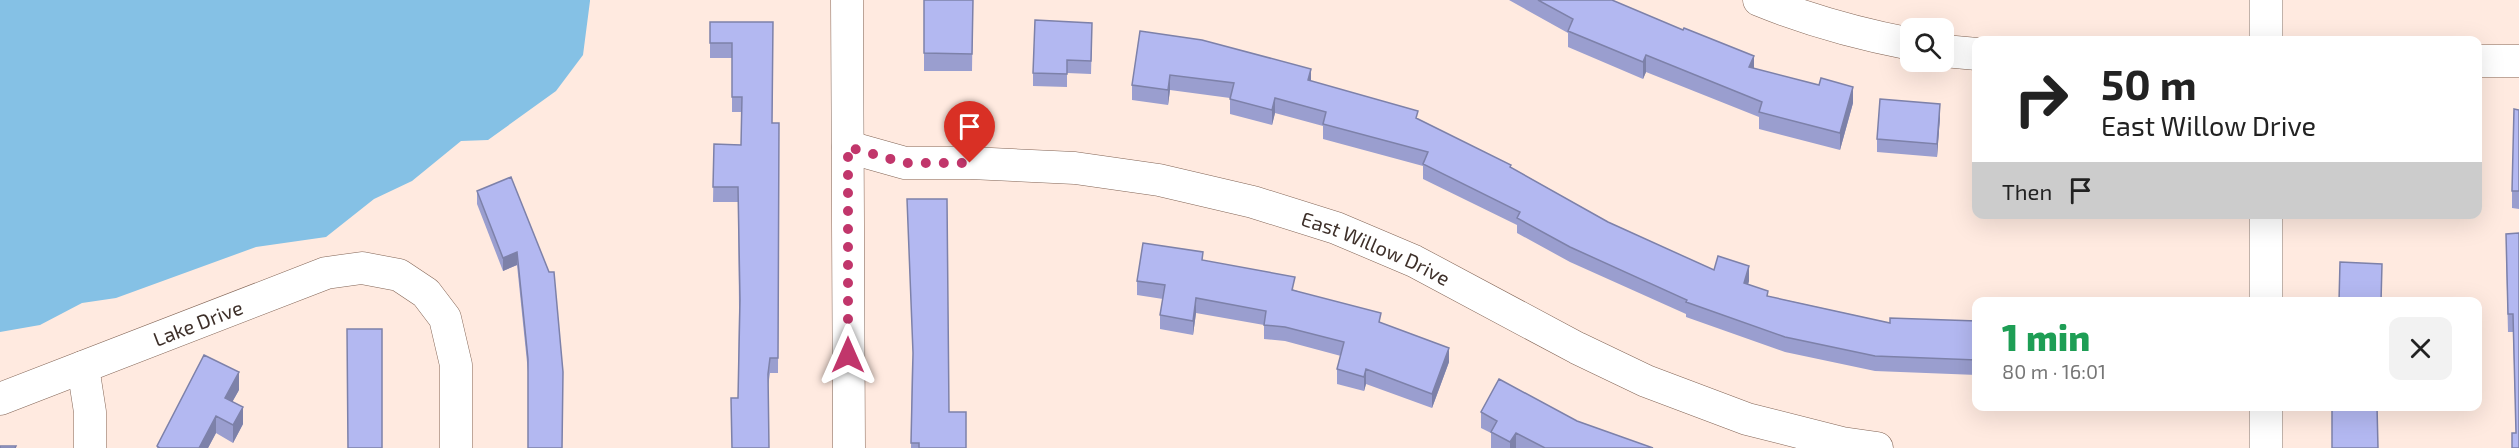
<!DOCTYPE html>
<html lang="en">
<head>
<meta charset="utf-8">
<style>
	:root { --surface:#fff; --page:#f2f2f2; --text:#222; --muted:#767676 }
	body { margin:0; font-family:"Exo 2",sans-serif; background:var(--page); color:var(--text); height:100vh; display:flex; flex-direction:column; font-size:22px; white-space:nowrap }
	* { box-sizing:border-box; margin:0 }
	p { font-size:20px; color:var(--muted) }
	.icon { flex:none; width:33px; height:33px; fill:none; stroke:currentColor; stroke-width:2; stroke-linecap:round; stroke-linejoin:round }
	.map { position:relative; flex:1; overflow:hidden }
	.drawer { position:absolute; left:1972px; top:297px; width:510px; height:114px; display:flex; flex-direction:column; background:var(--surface); border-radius:12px; box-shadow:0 6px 24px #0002 }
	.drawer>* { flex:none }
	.guide { position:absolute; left:1972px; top:36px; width:510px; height:183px; border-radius:12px; box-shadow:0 6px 24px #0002; background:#fff; color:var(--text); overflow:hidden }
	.buttons { position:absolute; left:1900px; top:18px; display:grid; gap:12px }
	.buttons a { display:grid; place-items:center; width:54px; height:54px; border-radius:12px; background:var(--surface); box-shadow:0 6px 24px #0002; font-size:30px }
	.pin { position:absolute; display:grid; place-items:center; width:51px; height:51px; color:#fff; margin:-62px -26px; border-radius:50% 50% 50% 0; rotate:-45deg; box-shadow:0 0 6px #0007 }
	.pin .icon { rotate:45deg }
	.me { position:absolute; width:66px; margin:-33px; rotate:0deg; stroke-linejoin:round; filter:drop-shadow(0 0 4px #0008) }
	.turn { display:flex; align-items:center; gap:21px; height:126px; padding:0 30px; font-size:27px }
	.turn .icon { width:78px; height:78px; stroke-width:2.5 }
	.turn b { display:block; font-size:42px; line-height:51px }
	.then { display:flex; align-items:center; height:57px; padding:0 30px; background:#0003; gap:12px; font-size:22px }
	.round { display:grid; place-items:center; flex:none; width:63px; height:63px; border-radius:12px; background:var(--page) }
	.summary { display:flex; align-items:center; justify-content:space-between; height:102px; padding:0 30px }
	h1 { font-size:36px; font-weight:800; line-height:45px; color:#1e9e55 }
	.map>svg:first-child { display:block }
</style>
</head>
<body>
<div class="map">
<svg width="2519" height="448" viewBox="0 0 2519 448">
	<rect width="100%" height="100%" fill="#ffeae0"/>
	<path fill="#85c1e5" d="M0,0h590v1l-7,54 -27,36 -68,49 -27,1 -49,40 -38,18 -48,38 -70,10 -140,51 -34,5 -42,22 -40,7z"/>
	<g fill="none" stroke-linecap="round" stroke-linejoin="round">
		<defs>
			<g id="street">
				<path d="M847,0l2,448"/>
				<path d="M1759,0c49,20 100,34 152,44"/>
				<path d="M1944,51l33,3"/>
				<path d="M2478,61h41"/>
				<path id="s1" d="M848,147l57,16h65l105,5 84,12 94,22 83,26 78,33 163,87 69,33 101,38 95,24 35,5"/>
				<path d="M83,367l7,45v36"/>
				<path id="s2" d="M0,399l326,-126 36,-5 37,7 27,18 19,25 11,47v83"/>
			</g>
			<path id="secondary" d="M2266,40v-40
				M2266,302v-88
				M2266,448v-42"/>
		</defs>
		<use href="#street" stroke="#826455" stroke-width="33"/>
		<use href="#secondary" stroke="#826455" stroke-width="34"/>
		<use href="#street" stroke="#fff" stroke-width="32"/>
		<use href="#secondary" stroke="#fff" stroke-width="33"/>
	</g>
	<path fill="#9a9ecf" d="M924,0h49l-1,71h-48z
		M1509,0h103l142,68 99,35 -13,47 -81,-21v-12l-113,-45 -3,7 -75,-32v-14z
		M710,22h63l-1,101h7l-1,250h-8l-2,13 -30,12 1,-91 -1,-105h-25l1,-58 27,1 1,-33h-10v-54h-22z
		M1140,31l171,50 107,38 93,49 97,54 106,48 35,11 -1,3 20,12 122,27 87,-2v54l-102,-4 -90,-19 -99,-35v-3l-116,-52 -53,-29v-8l-94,-46v-13l-100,-27v-13l-48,-13 -3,12 -42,-11v-16l-60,-8 -2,15 -36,-5v-15z
		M1092,36l-1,38 -24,-1v14l-34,-1v-13z
		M2519,110v99l-7,-1v-17z
		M1940,117l-3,40 -60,-5v-13z
		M1977,138v50h-1z
		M477,191l72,81 -21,100 -11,-107 -14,6 -26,-67z
		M2519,233l-3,200 -3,-101h-5l-2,-81z
		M1203,260l92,30 86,33 68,39 -17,46 -66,-24 -2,7 -27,-7v-15l4,-13 -56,-15 -21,-2v-14l-68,-12 -3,22 -33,-6v-14l3,-16 -26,-4v-14z
		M912,361l37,51 17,36h-55z
		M239,390l-7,12 11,22 -10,19 -17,-10 -8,15h-51v-2z
		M1481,412l96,9 76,27h-162v-15l-10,-5z"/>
	<path fill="#7d81a9" d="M1646,55v17l-3,7v-17z
		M1754,56v16l-5,-5z
		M1311,69v15l-3,-4z
		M1170,75v15l-2,15v-15z
		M1853,87v16l-13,47v-17z
		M1275,98v15l-3,12v-15z
		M1940,104v13l-3,40v-13z
		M517,252v13l-14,6v-13z
		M1749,266v15l-5,17v-15z
		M1196,298v15l-3,22v-14z
		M1449,348v14l-17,46v-14z
		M1366,369v15l-2,7v-14z
		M239,372v18l-14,25v-17z
		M243,407v17l-10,19v-18z
		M216,416v17l-8,15h-9z
		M1516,433v15h-6v-6z"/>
	<path fill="#b3b8f1" stroke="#7d81a9" stroke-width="1.5" d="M924,0h49l-1,54 -48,-1z
		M1538,0h74l71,30 1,-2 70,28 -5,11 70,18 2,-7 32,9 -13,46 -81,-21 3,-10 -116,-47 -3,7 -75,-31 5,-12z
		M1035,20l57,3 -1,38 -24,-1v14l-34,-1z
		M710,22h63l-1,101h7l-1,235h-8l-2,16 1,74h-37l-1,-50h7l2,-98 -2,-113h-25l1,-43 27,1 1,-48h-10v-54h-22z
		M1140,31l62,9 109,29 -3,11 110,31 -2,7 95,47 -1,2 98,55 106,48 4,-14 31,10 -5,17 24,8 -1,5 123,27v-5l87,3v39l-102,-4 -90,-19 -99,-35 1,-2 -117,-53 -53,-29 3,-6 -97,-48 5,-12 -105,-28 3,-12 -51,-14 -3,12 -42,-11 4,-16 -64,-8 -2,15 -36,-5z
		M1880,99l60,5 -3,40 -60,-5z
		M2514,109l5,1v81h-7z
		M1977,138v33h-1z
		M511,177l38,95h5l9,100 -1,76h-34v-89l-11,-107 -14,6 -26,-67z
		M907,199h40l2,213h17v36h-47v-5h-8l2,-90z
		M2519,233v215h-7v-15h4l-3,-119h-5l-2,-80z
		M1143,243l60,9 -1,8 93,17 -3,13 89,23 -2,9 70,26 -17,46 -66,-25 -2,8 -27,-8 7,-27 -59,-15 -21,-2 2,-14 -70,-13 -3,23 -33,-6 5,-30 -28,-4z
		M2340,262l42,2 -1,38h-42z
		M347,329h35v119h-34z
		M204,355l35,17 -14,26 18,9 -10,18 -17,-9 -17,32h-39l-3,-2z
		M1499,379l78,42 76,27h-108l-29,-15 -6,9 -19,-10 6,-11 -16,-9z
		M2332,406h45l1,42h-46z
		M0,446h16l-1,2h-15z"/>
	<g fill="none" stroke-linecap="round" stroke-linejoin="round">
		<path stroke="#c1366b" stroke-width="10" stroke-dasharray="0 18" d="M848,355v-208l57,16h65"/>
	</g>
	<g text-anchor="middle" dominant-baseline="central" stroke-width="5" stroke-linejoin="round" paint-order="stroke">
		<g font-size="20" fill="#3e302a" stroke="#fff">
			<text stroke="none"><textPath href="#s1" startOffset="542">East Willow Drive</textPath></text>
			<text stroke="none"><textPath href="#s2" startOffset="212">Lake Drive</textPath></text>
		</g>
	</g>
</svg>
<div class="buttons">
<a><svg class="icon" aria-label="search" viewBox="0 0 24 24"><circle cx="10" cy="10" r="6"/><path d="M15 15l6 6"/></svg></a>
</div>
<div class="pin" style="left:970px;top:163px;background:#d93025"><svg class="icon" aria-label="arrive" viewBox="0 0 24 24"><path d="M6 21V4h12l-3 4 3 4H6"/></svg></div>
<svg class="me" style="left:848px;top:355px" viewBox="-20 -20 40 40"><path d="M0-17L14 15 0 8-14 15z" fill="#c1366b" stroke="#fff" stroke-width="4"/></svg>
<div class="guide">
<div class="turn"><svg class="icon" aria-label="right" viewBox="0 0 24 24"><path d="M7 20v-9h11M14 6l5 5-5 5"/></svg><div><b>50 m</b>East Willow Drive</div></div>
<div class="then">Then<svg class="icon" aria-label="arrive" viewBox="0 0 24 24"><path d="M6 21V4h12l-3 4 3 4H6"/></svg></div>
</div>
<section class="drawer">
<div class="summary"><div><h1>1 min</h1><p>80 m · 16:01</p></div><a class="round"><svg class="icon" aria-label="close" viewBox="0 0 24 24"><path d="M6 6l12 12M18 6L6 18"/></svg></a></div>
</section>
</div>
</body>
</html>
